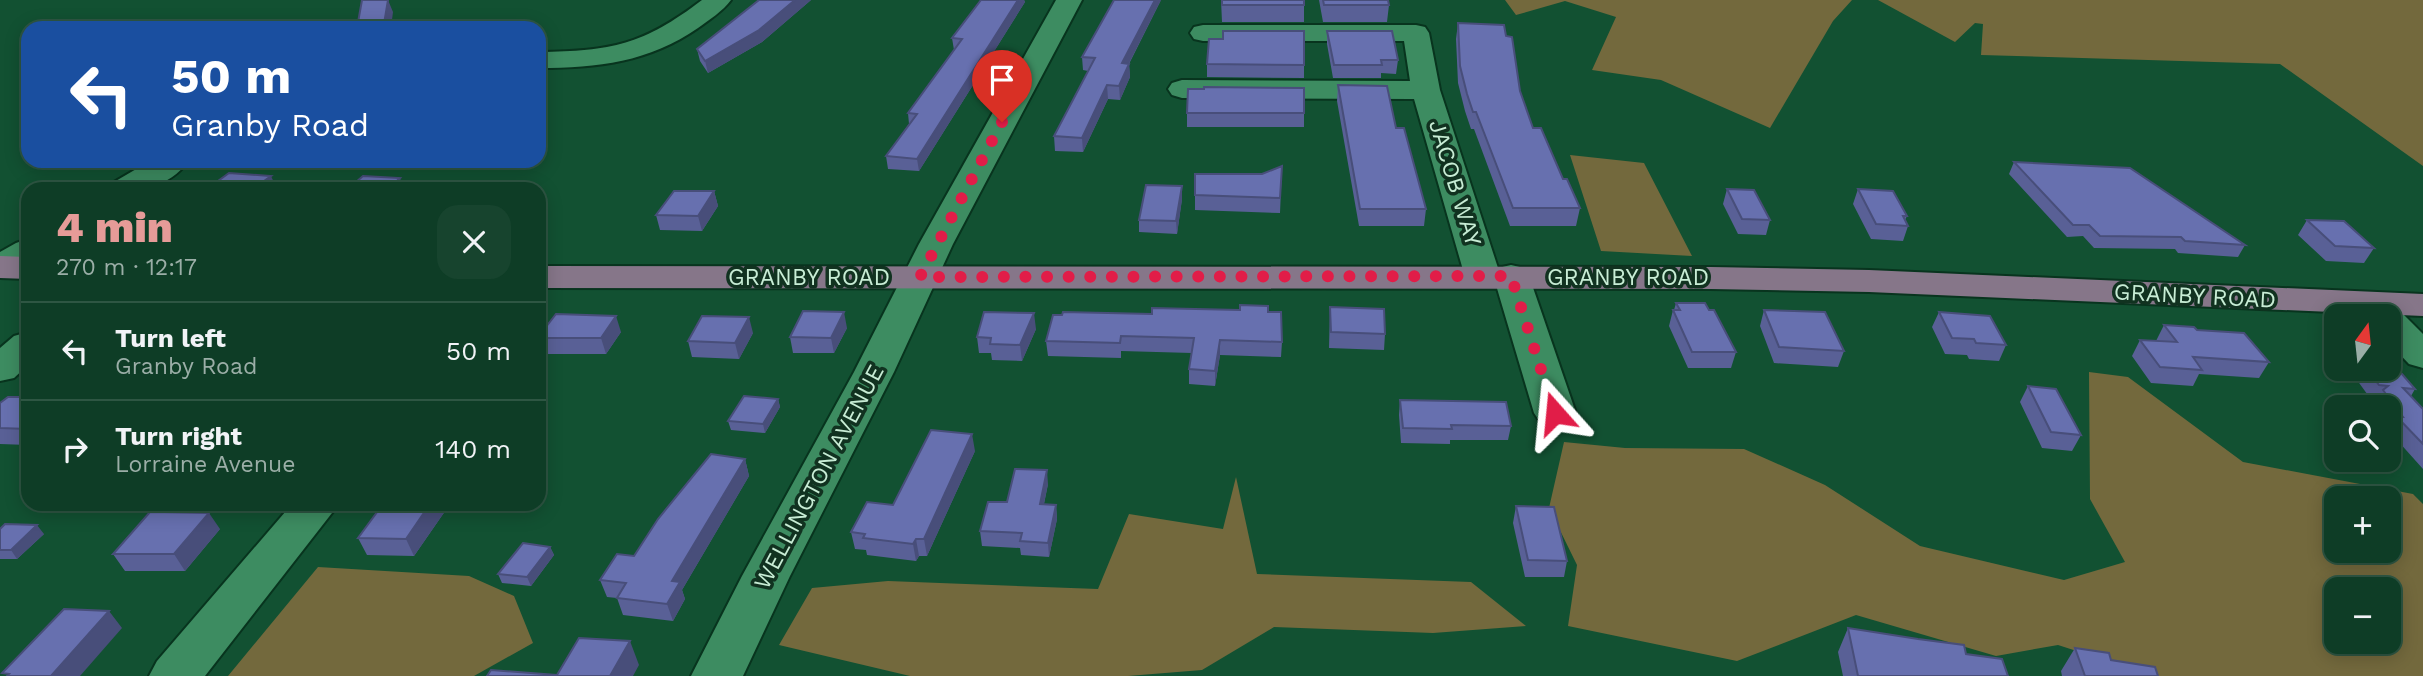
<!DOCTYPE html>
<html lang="en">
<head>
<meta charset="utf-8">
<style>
	:root { --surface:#0e3d26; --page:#17442e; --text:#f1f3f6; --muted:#9baea7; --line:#2e5643; --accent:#e69b98 }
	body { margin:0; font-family:"Work Sans",sans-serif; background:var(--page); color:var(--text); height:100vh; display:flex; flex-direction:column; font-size:26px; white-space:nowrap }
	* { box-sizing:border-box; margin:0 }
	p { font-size:23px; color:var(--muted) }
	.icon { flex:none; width:38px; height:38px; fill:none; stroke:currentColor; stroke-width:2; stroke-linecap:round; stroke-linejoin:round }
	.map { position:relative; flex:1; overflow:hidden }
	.side { position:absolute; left:21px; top:182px; width:525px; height:329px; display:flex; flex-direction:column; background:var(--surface); border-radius:21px; box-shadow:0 4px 18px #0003,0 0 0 2px var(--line) }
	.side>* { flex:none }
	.banner { position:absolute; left:21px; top:21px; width:525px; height:147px; border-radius:21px; box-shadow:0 4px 18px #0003,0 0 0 2px var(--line); background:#1a4fa0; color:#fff; overflow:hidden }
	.needle { width:46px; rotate:15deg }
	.tools { position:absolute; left:2324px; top:304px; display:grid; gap:14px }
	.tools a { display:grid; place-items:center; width:77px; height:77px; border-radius:14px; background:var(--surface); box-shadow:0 4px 18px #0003,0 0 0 2px var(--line); font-size:35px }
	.pin { position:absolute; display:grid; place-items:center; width:60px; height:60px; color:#fff; margin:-72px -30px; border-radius:50% 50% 50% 0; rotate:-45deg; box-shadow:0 0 7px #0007 }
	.pin .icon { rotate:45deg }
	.me { position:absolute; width:77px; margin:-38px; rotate:342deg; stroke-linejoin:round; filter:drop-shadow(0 0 5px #0008) }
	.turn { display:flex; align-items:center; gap:24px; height:147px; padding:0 35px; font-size:32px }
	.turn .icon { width:91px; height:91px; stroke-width:2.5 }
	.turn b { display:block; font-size:49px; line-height:60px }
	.round { display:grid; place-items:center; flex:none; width:74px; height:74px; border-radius:21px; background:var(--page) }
	.overview { display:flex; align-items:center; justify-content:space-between; height:119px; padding:0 35px }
	h1 { font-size:42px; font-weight:800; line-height:52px; color:var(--accent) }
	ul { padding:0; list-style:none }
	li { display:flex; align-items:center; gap:21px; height:98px; padding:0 35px; border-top:2px solid var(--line) }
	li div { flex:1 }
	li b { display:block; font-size:26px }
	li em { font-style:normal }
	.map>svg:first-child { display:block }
</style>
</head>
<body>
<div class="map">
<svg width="2423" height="676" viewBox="0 0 2423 676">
	<rect width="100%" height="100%" fill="#125132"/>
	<path fill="#73693d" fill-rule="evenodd" d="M1505,0h347l-19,21 -63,107 -109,-48 -69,-10 24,-53 -51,-16 -49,14z
		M1878,0h545v166l-143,-102 -299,-9 2,-31 -8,-1 -20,19z
		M1570,155l74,8 48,93 -91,-5z
		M2089,372l39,5 115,85 170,32 10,10v172h-269l-96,-31 -62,11 -140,-41 -119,46 -169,-35 9,-61 -28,-57 15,-66 61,6 119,1 81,36 95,61 144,34 61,-18 -35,-63zM2336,499h53v52h-53zM2336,590h53v52h-53z
		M1236,477l21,97 214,8 55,44 -93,7 -159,-6 -72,43 -74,6h-218l-131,-31 33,-57 76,-7 210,8 31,-75 94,15z
		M318,567l151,9 45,20 19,47 -59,33h-246z"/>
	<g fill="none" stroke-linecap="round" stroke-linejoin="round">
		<defs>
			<path id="minor" d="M702,0h29c-8,11 -22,20 -33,28 -49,34 -100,40 -159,40v-16c73,-1 104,-7 163,-52z
				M1056,0h26l-129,244 -59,128 -104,204 -47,100h-52l51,-100 112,-204 65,-128z
				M1203,25h213l9,2 4,6 11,57 58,178 13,-3 13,3 5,8 47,137 -6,9 -15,4 -15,-4 -6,-9 -38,-128 -13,3 -13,-3 -5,-8 -51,-178 -232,-1 -10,-3 -4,-6 4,-6 10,-3 228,1 -6,-40h-201l-9,-2 -4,-6 4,-6z
				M150,161h38c-19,28 -49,28 -78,28l4,-7z
				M28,239v26l-14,10 -14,2v-25l16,-9z
				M2389,310l13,3 21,21v34l-14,-4 -20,-21v-26h-16l3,-4z
				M28,332v33l-14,13 -14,3v-33l14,-12z
				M292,504h47l-134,172h-56l8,-15z"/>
			<path id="major" d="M0,256l28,1v22l-28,-1z
				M539,266l1172,1 158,3 554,24v22l-554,-24 -158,-3 -1172,-1z"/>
		</defs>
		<use href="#minor" stroke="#08341e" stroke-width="4"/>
		<use href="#major" stroke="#08341e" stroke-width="4"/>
		<use href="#minor" fill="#3d8c61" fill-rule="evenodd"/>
		<use href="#major" fill="#867689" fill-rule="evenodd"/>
	</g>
	<path fill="#596096" d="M759,0h52l-49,42 -54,31 -8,-12 -3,-12z
		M981,0h43l1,2 -106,169 -31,-2 -2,-13 23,-32 -1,-11 46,-63 -2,-12z
		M1161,0l-32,64 1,13 -10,23 -12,-1 -25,53 -28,-1 -1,-15 34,-65 -5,-1 -1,-13z
		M1221,0h83v22h-82z
		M1319,0h69l1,5 -2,17h-64z
		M1458,23l48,13 14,55 13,37 47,80 -4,18h-66l-36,-97h-3l-6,-18 -7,-28 -2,-44z
		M1327,31l71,29 -2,14 -15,-1v5h-48l-6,-34z
		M1207,64l97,1v13l-97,-1z
		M1338,85l58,43 30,81 -2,17h-65l-22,-125z
		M1187,113h117v14h-117z
		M2014,162l231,83 -7,12 -60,-4 -3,-4 -81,-1 -11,-12 -16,1 -58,-63z
		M1282,166l-2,47 -85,-3v-36h67z
		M1727,189l43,31 -4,15 -28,-1 -15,-30z
		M1858,189l49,27 -2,4 3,6 -5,15 -32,-2 -18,-35z
		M714,191l4,15 -16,25 -42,-1 -4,-15z
		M1182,199l-5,35 -38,-2v-12z
		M2307,220l67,28 -10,15 -38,-2 -28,-26z
		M1676,303l33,7 27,42 -5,16h-43l-19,-42 4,-16h1z
		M1330,307l55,27 -1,16 -55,-2z
		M1764,310l80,41 -6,16 -64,-4 -14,-37z
		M1268,312l14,30 -1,15 -61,-2 -5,31 -26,-2v-15l3,-16 -71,-2v7l-73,-2 -2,-15 106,-27z
		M1939,312l67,33 -7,16 -30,-2 -2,-4 -22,-1 -13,-27z
		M2336,322v30l-11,-15 9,-13z
		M2164,325l33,5 72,32 -10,16 -60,-4 -6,12 -42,-3 -19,-27 8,-16 16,1z
		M847,328l-13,25h-41l-3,-16z
		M1036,329l-14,32 -30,-1 -1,-7h-12l-2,-16z
		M621,332l-15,22h-63l-4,-10v-8z
		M753,333l-14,26 -47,-2 -4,-16z
		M2349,369h40l26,20 -4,7 12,13v60l-34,-38 1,-4 -1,-3v-16h-12l-3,-5 3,-4 -7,-1z
		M2028,386l53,49 -9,16 -30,-3 -22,-46z
		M28,397v48l-28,-1v-41z
		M778,399l2,8 -15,26 -34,-3 -3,-9z
		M1400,400l111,26 -3,14h-58v4l-49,-1 -2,-28z
		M975,451l-48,105h-8l-3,5 -49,-6 -1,-5 -11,-1 -4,-17z
		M745,459l4,17 -67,114 3,9 -12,22 -50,-6 -6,-17 -10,-1 -7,-17 34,-24z
		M1048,484l-4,20 12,1 1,14 -8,38 -28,-2 -1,-7 -38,-2 -2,-15 27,-29z
		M383,504h67l-36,52 -47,-1 -9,-17z
		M1516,506l51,55 -3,16h-39l-12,-54z
		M0,529l44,5 -27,25h-17z
		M220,529l-35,42h-60l-12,-17z
		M550,547l4,8 -23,31 -29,-3 -4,-9z
		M1848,628l118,26 42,22h-165l-5,-24z
		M2075,648l36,12 47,16h-96l-1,-5z"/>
	<path fill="#484e7a" d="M388,0l5,12 -2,16h-34z
		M795,0h16l-49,42 -54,31 -3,-12z
		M1018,0h6l1,2 -106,169 -2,-12z
		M1155,0h6l-39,77v-14z
		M1129,64l1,13 -10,23 -1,-14z
		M1107,85l1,14 -25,53 -1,-14z
		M271,176l6,13h-19l6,-8z
		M400,178l4,11h-16z
		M1182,186v13l-5,35 -1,-13z
		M714,191l4,15 -16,25 -4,-15z
		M844,312l3,16 -13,25 -3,-15z
		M1034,313l2,16 -14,32 -2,-16z
		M616,316l5,16 -15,22 -5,-16z
		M749,317l4,16 -14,26 -4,-16z
		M1220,340v15l-5,31v-15z
		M778,399l2,8 -15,26 -2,-9z
		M972,434l3,17 -48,105 -3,-17z
		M745,459l4,17 -67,114 3,9 -12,22 -6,-17 5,-23z
		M1047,470l1,14 -7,34 -1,-14z
		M430,504h20l-36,52 -8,-17z
		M1056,505l1,14 -8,38 -1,-14z
		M209,513l11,16 -35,42 -11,-17z
		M37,525l7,9 -27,25 -6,-9z
		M916,539l3,17 -3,5 -3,-17z
		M550,547l4,8 -23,31 -4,-9z
		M109,611l13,17 -42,48h-29z
		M630,641l9,24 -6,11h-23z"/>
	<path fill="#6770af" stroke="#484e7a" stroke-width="2" d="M362,0h26l-4,24 -27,4z
		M759,0h36l-36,30 -54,31 -8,-12z
		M981,0h37l-101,159 -31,-3 31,-42 -9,-1 54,-74 -10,-1z
		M1114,0h41l-33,63 7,1 -10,22 -12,-1 -25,53 -28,-2 41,-78 -13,-1z
		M1222,0h82v5h-82z
		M1323,0h65l1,5h-65z
		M1458,23l46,2 2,11 6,1 8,54 13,37h8l22,51h4l13,29h-67l-37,-96h-3l-6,-18 -7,-28z
		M1223,31h81v34l-97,-1 2,-25h14z
		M1327,31h65l6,29h-17l1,5h-48z
		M1338,85l49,1 9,42h8l22,81h-66z
		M1204,87l100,1v25h-117l1,-24h16z
		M2014,162l116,6 115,77 -60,-4 -4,-4 -81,-1 -11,-11h-16z
		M1282,166l-2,32 -85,-3v-21h67z
		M229,173l42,3 -7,5 4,1 -10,7h-51z
		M363,176l37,2 -12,11h-40z
		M1146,185l36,1 -6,35 -37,-1z
		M1727,189l27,1 16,30 -28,-1z
		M1858,189l35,2 14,25h-4l5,10 -32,-2z
		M674,191h40l-16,25 -42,-1z
		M2307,220l37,1 30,27 -39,-2z
		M1676,303h29l4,7h5l22,42h-44l-19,-42h7z
		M1240,305l28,1v6h13l1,30 -62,-2 -5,31 -26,-2 5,-31 -73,-2 -1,7 -74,-2 7,-26h9l1,-3 89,2v-6l88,2z
		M1330,307l54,2 1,25 -54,-2z
		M1764,310l61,2 19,39 -65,-4z
		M803,311l41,1 -13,26 -41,-1z
		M984,312l50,1 -14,32 -30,-1 1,-6 -14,-1z
		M1939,312l51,4 16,29 -30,-2 -2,-4 -22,-1z
		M2348,313l3,4h-8z
		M556,314l60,2 -15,22h-62v-2z
		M702,316l47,1 -14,26 -47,-2z
		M2164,325l30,2 3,3 47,3 25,29 -76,-5 9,13 -42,-3 -20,-27 37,2z
		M2389,359l26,30 -12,-1 20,21v35l-26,-27h6l-20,-27 5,-4 -9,-1 -12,-16h22z
		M2028,386l28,3 25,46 -30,-3z
		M744,396l34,3 -15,25 -35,-3z
		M8,397h20v32l-28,-1v-25z
		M1400,400l106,2 5,24 -60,-1 1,4 -49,-1z
		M931,430l41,4 -48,105h-8l-3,5 -50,-6 2,-4 -14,-2 16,-30 26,3z
		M711,454l34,5 -73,122 8,1 -13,22 -50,-6 9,-15 -26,-3 17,-26 17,2 24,-37z
		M1015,469l32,1 -7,34 16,1 -8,38 -28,-2 2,-8 -42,-2 8,-29h19z
		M383,504h47l-24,35 -48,-1z
		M1516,506l38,1 13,54 -39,-1z
		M150,512l59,1 -35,41h-61z
		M5,524l32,1 -26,25h-11v-21z
		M523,543l27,4 -23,30 -29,-3z
		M64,609l45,2 -58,65h-44l2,-2 -7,-1z
		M1848,628l70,11 46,6 2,9 36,5 6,17h-150z
		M579,638l51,3 -20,35h-123l4,-6 66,5z
		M2075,648l34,5 2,7 44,7 3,9h-73z"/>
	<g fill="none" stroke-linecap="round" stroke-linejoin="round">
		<path stroke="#e11d48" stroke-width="12" stroke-dasharray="0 21.6" d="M1002,122l-82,155 591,-1 44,137"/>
	</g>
	<g text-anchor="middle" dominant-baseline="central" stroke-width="7" stroke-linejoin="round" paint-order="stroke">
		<g font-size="23" fill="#c8edd5" stroke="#113220">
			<text transform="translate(1455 183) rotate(73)">JACOB WAY</text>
			<text x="809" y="277">GRANBY ROAD</text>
			<text x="1628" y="277">GRANBY ROAD</text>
			<text transform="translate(2195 296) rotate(3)">GRANBY ROAD</text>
			<text transform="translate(819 477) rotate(-62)">WELLINGTON AVENUE</text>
		</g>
	</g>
</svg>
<div class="tools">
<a><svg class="needle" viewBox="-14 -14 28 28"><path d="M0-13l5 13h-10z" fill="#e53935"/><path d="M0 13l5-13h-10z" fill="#9baea7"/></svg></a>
<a><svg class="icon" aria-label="search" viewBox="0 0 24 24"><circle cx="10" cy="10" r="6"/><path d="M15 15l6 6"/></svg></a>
<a>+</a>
<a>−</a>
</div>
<div class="pin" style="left:1002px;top:122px;background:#d93025"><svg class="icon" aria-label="arrive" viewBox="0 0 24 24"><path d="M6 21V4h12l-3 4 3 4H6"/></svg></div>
<svg class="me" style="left:1555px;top:413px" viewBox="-20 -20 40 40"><path d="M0-17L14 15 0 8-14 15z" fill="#e11d48" stroke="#fff" stroke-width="4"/></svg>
<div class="banner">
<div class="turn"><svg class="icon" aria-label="left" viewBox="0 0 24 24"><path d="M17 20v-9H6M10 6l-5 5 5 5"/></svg><div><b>50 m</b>Granby Road</div></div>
</div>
<section class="side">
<div class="overview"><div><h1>4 min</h1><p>270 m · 12:17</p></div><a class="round"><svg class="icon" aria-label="close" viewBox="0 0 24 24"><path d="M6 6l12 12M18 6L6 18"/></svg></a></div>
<ul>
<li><svg class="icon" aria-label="left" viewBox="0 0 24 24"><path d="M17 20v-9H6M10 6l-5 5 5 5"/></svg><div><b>Turn left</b><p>Granby Road</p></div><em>50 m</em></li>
<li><svg class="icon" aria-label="right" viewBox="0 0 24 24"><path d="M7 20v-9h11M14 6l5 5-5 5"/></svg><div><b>Turn right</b><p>Lorraine Avenue</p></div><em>140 m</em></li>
</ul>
</section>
</div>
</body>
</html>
